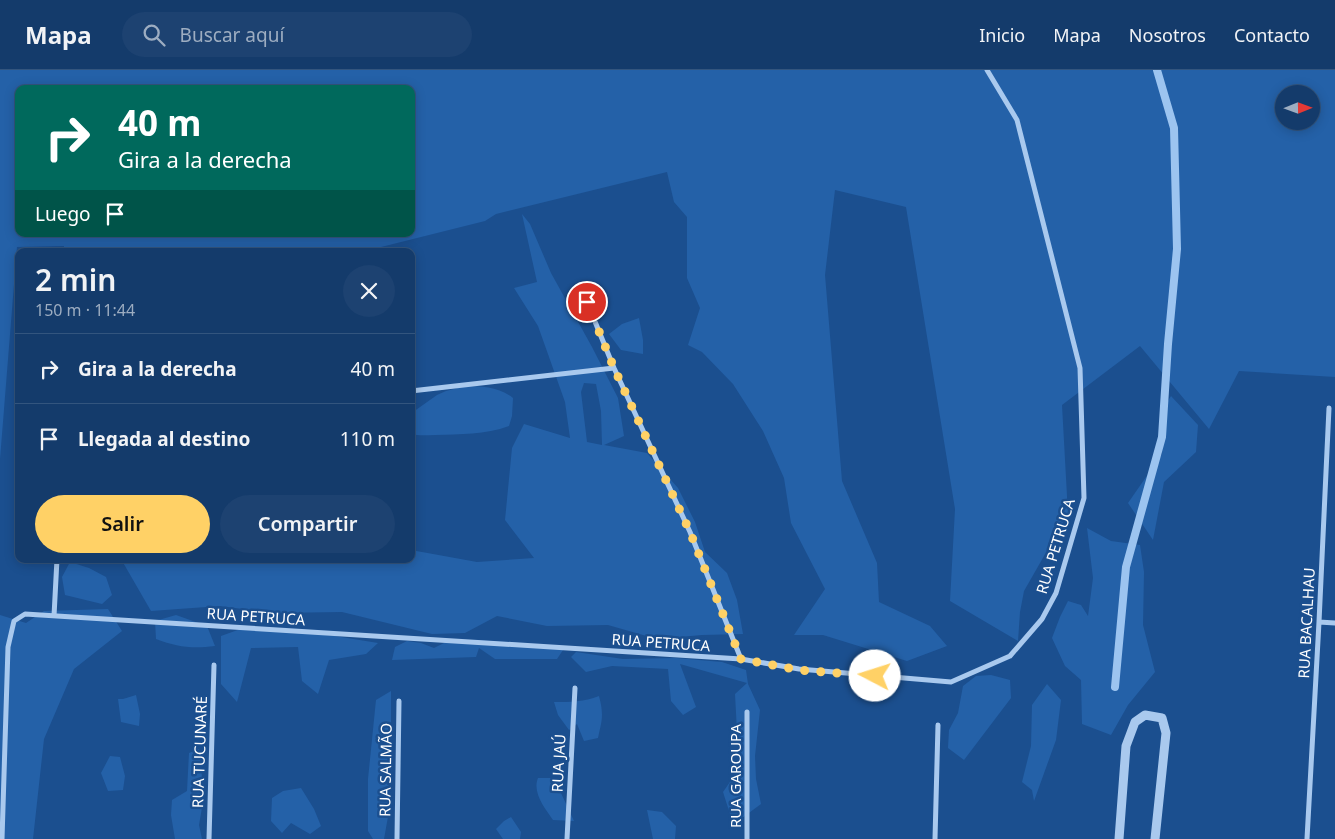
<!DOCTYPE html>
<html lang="es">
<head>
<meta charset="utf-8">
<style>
	:root { --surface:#143b6b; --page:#1d4271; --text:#f1f3f6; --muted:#9dadc1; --line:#33557e; --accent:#ffd166 }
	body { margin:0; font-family:"Noto Sans",sans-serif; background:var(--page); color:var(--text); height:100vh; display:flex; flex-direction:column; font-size:19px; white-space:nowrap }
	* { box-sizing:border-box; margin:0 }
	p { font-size:16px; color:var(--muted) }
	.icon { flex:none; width:28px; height:28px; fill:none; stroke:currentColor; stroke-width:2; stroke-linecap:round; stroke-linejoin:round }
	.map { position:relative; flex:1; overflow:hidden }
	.sheet { position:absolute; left:15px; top:178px; width:400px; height:315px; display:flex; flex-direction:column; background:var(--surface); border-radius:10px; box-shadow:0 2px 12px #0003,0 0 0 1px var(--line) }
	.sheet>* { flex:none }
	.guide { position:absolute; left:15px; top:15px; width:400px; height:152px; border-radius:10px; box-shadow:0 2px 12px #0003,0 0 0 1px var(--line); background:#00695c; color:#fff; overflow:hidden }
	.needle { width:32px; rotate:89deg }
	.controls { position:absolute; left:1275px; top:15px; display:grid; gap:10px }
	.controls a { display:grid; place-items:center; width:45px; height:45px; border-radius:50%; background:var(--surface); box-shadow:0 2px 12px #0003,0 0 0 1px var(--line); font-size:25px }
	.pin { position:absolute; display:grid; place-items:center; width:42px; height:42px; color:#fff; margin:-21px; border:2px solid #fff; border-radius:50%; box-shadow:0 1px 5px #0007 }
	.me { position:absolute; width:55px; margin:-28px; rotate:275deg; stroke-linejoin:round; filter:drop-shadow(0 0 4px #0008) }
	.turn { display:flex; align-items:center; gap:18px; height:105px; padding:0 20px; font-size:22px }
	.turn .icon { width:65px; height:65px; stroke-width:2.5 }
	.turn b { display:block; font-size:35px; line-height:42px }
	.then { display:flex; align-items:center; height:48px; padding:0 20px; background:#0003; gap:10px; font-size:19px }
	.round { display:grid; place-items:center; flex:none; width:52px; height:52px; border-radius:26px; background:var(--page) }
	.head { display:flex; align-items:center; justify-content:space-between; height:85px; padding:0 20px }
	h1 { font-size:30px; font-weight:600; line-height:38px }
	.primary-button { display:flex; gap:10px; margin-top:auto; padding:10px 20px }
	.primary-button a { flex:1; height:58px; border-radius:30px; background:var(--accent); color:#111; font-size:20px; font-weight:600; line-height:58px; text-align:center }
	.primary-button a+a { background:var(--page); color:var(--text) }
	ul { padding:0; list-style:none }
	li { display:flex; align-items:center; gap:15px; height:70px; padding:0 20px; border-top:1px solid var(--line) }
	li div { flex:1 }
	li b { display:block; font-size:19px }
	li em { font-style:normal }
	header { display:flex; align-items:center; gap:30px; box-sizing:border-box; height:70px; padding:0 25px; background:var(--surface); border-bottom:1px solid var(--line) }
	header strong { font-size:24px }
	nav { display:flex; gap:28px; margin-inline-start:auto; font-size:18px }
	.search { width:350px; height:45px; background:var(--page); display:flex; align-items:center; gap:12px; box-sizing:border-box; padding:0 18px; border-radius:28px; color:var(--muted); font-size:19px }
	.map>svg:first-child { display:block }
</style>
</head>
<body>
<header>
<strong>Mapa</strong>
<div class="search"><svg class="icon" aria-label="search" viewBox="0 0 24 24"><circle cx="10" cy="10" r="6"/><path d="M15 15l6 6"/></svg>Buscar aquí</div>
<nav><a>Inicio</a><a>Mapa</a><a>Nosotros</a><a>Contacto</a></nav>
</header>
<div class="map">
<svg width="1335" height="769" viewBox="0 0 1335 769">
	<rect width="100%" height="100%" fill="#1b4f8f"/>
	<path fill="#2461a8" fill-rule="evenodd" d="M0,0h1335v307l-96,-6 -30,58 -69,-83 -78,59 6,109 -44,77 -4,21 -2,29 -68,-40 5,-92 -49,-302 -71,-17 -10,85 17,206 35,82 2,39 51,24 17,20 -40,15 -84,-26h-29l31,-46 -34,-66 -7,-45 -21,-47 -30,-47 -31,-32 -14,-7 12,-37 -13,-30v-61l-13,-15 -7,-30 -171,42 -11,7 -120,30h-301v-5l-47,1 -17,212zM19,19h392v145h-392zM1284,24h27v27h-27z
		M522,144l8,10 21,49 41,74 26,51 6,38 -20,9 43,8 31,35 17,34 10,30 22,21 10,27 6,34 -41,1 -45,4 -49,-14 -61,1 -50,-10 -32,17 -33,1 -90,-22 -69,1 -53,-7 -69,5 -30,-52h290v-9l66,12 57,-4 -29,-38 7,-72 12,-24 46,14 -5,-36 -27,-76 -24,-38 23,-6zM584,313l12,1 5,27 1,34 -15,-3 -6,-50z
		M639,248l4,22v14l-22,-4 -12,-16 13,-10z
		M465,316c17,0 34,1 48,12l-1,18 -3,10c-24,9 -49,8 -74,9 -8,0 -16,1 -24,-1v-20l2,-2 24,-17 9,-4z
		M1171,326l27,29 -2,27 -32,30 -11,58 -25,-37 34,-49 1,-45z
		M1087,458l24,13 29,4 4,27 -1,53 12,47 -27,33 -17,30 -29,-11 -1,-44 -16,-14 -13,-28 8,-21 8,-16 13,4 7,11 5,-38z
		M70,492l19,6 17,9 6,18 -10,9 -37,-9 -3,-18z
		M108,539l14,22 -48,38 -30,70 -11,100h-33v-224l26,8 18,-12z
		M176,545l31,11 8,20c-23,3 -38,1 -59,-7l-1,-18z
		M246,557l89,9 43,7 -12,11 -37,6 -11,34 -16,-13 -4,-34 -47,1 -14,54 -16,-18v-48z
		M450,570c37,0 76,2 113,10l-6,9h-62l-16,-11 -3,9 -84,3 3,-13 12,-6 14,2 13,5z
		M576,582l47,7 53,-1 46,4 24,8 2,14 12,26 -5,46 1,23 5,25 -23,17 -8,-7 -7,-22 16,-23 -4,-75 12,-11 -67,-19 16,43 -13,8 -12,-14 -3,-32 -56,-3 -26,6 -15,-15z
		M991,605l19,5 1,18 -47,62 -16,-12 1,-18 9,-17 5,-27 13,-10z
		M1047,614l14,16 -5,40 -22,61 -2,-11 -10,-8 9,-36 1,-41z
		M391,621v40l-3,42 3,27 -7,39h-11l-5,-8v-52l8,-79z
		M136,625l4,19 -1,12 -18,-4 -3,-23h5z
		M599,626c5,19 3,24 -1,42l-14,3 -7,-17 -8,6 -11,-15 -4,-13c16,0 30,0 45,-6z
		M199,679l5,47 -5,29 3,14h-27l-4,-24 1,-15 15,-9 2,-38z
		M110,686l10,1 5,19 -2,14 -15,1 -7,-18z
		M538,708h16l20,43 -21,-1c-8,-12 -21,-27 -15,-42z
		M301,718l13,21 7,17 -11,8 -19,-11 -9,10 -11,-12 1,-23 11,-7z
		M647,740l15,2 14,14 -1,13h-22z
		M511,747l10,15 -1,7h-17l-7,-10 8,-8z"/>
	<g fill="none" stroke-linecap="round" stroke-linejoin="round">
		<path stroke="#9cc4f0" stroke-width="8" d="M1115,617l11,-120 36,-130 6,-93 9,-95 -3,-121 -17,-58"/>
		<path stroke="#a9c9ee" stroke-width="5" d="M580,215l34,83 76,164 51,127
			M411,321l203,-23
			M54,546l3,-57
			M1319,552l16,1
			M2,769l6,-192 6,-26 11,-7 716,45 58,10 152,13 59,-26 32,-37 14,-26 28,-95 -4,-130 -63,-248 -30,-50
			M209,769l5,-174
			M397,769l2,-138
			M567,769l8,-151
			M747,769v-127
			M935,769l3,-114
			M1307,769l12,-217 10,-214"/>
		<path stroke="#a9c9ee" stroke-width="9" d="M1119,769l7,-93 9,-24 10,-7 17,3 4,15 -11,106"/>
	</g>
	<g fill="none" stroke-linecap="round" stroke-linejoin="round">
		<path stroke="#ffd166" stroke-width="9" stroke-dasharray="0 16.2" d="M587,232l27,66 76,164 51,127 58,11 76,6"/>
	</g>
	<g text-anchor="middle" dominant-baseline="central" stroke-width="5" stroke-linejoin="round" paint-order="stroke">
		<g font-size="15" fill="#fff" stroke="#1b4f8f">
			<text transform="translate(1055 476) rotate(-73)">RUA PETRUCA</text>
			<text transform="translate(256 546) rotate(4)">RUA PETRUCA</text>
			<text transform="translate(1306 553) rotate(-87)">RUA BACALHAU</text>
			<text transform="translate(661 572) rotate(4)">RUA PETRUCA</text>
			<text transform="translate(199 682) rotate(-88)">RUA TUCUNARÉ</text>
			<text transform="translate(558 693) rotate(-87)">RUA JAÚ</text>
			<text transform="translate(385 700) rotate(-89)">RUA SALMÃO</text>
			<text transform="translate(735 706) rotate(-90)">RUA GAROUPA</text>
		</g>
	</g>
</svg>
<div class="controls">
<a><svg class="needle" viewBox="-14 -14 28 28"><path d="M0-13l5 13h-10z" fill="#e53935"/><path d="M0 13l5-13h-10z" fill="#9dadc1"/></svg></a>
</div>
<div class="pin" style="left:587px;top:232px;background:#d93025"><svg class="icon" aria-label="arrive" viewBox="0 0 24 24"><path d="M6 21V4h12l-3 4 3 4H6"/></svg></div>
<svg class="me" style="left:875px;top:606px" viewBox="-20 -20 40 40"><circle r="19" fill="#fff"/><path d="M0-13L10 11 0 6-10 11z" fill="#ffd166"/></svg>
<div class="guide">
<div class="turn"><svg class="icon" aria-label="right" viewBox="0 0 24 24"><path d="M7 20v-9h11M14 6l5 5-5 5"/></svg><div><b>40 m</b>Gira a la derecha</div></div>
<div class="then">Luego<svg class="icon" aria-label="arrive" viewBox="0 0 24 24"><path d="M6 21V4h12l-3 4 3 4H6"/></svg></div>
</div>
<section class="sheet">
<div class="head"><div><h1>2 min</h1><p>150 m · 11:44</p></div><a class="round"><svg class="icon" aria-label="close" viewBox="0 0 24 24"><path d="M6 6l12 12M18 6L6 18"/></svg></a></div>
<ul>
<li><svg class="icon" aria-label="right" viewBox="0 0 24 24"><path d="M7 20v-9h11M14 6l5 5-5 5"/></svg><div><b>Gira a la derecha</b></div><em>40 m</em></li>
<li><svg class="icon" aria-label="arrive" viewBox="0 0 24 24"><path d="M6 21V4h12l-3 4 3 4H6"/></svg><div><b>Llegada al destino</b></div><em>110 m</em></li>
</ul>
<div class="primary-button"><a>Salir</a><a>Compartir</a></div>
</section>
</div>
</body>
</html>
